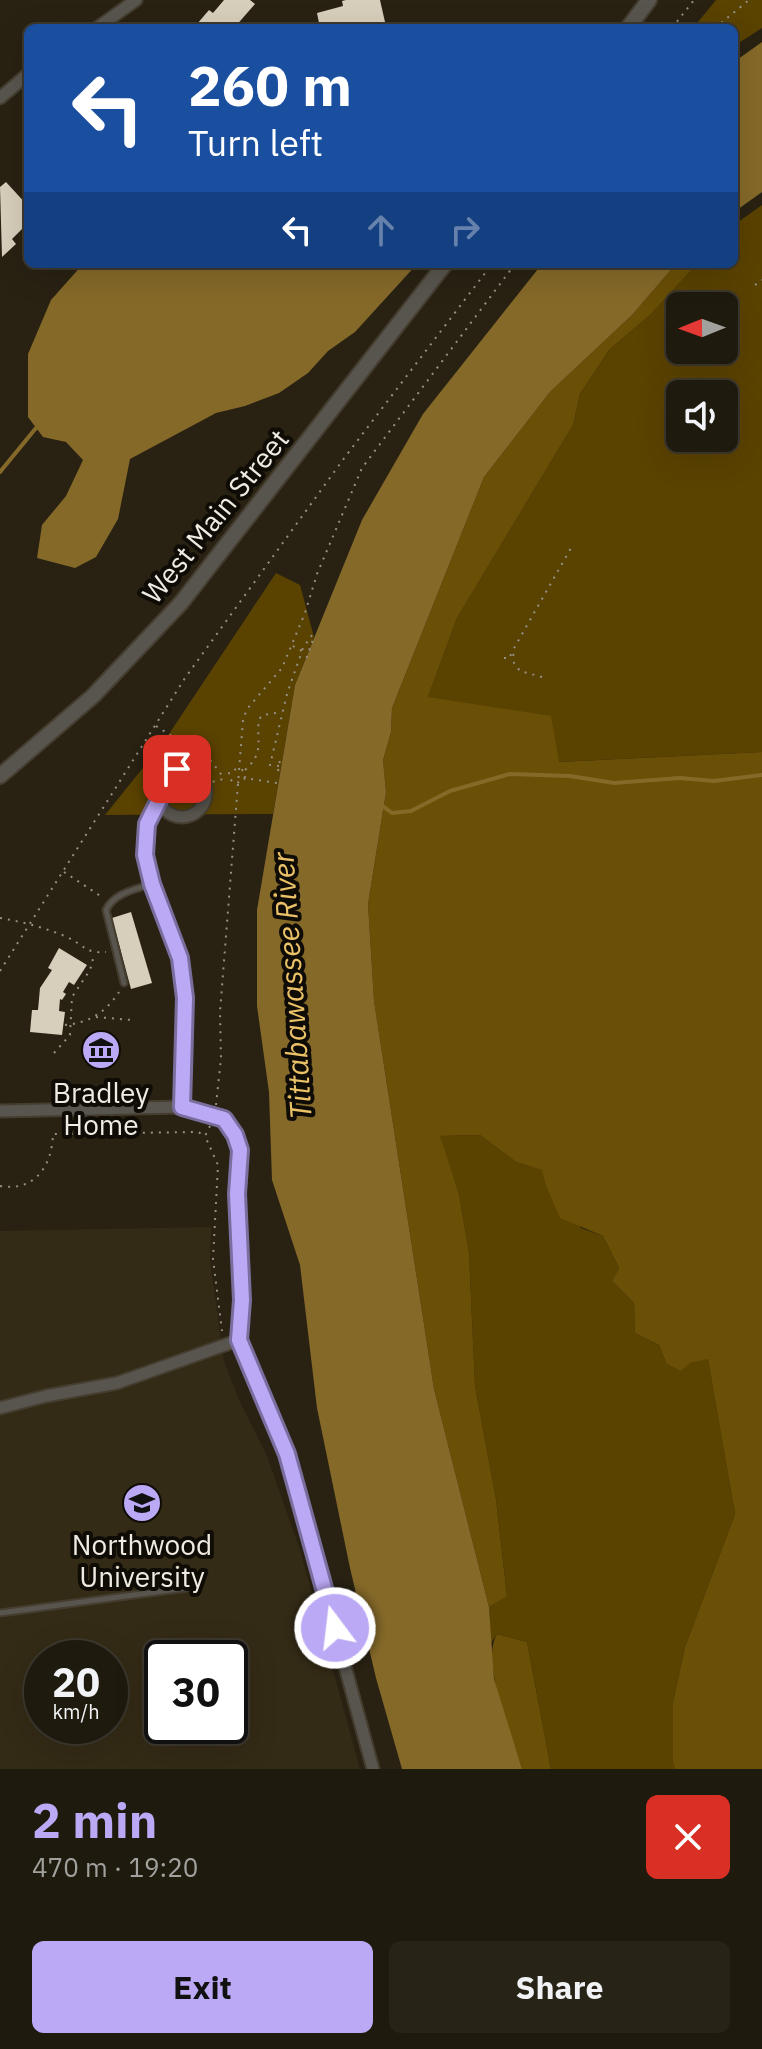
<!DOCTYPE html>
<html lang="en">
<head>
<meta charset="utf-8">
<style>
	:root { --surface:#1f1a0e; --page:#272317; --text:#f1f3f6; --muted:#a1a19e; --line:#3c382e; --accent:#bca9f5 }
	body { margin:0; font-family:"IBM Plex Sans",sans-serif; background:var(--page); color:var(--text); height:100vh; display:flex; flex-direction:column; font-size:30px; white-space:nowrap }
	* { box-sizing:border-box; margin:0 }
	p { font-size:26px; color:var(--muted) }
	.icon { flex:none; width:44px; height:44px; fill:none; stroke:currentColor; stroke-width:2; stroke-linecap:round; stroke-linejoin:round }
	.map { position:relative; height:1769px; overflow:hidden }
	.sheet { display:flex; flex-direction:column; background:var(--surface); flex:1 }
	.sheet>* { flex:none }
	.top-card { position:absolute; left:24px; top:24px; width:714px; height:244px; border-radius:12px; box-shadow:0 8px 32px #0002,0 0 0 2px var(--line); background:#1a4fa0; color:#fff; overflow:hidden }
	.needle { width:52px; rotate:269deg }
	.tools { position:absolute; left:666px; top:292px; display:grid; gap:16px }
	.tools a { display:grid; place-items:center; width:72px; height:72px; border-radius:12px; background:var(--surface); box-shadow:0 8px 32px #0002,0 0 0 2px var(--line); font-size:40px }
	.speed { position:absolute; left:24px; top:1640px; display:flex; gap:16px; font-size:40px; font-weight:700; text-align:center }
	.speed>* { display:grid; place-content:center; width:104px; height:104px; border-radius:50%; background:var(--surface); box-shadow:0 8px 32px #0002,0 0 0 2px var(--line); line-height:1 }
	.speed small { font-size:20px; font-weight:400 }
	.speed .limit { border:4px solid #111; border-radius:12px; background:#fff; color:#111 }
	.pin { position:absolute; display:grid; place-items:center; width:68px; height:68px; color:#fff; margin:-34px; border-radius:16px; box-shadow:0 4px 12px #0006 }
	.me { position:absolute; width:88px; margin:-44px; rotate:345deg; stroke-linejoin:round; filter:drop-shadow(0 0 6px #0008) }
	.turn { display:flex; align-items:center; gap:28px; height:168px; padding:0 32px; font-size:36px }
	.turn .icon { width:104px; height:104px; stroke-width:2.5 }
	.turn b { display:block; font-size:56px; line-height:68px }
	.lanes { display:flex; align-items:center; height:76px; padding:0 32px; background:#0003; justify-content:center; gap:40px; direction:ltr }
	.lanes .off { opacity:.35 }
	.round { display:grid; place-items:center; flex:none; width:84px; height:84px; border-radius:12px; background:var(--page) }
	.head { display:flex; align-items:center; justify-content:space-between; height:136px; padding:0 32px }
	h1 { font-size:48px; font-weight:700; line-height:60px; color:var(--accent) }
	.button { display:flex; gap:16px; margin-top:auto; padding:16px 32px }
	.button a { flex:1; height:92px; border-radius:12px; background:var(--accent); color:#111; font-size:32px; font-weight:700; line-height:92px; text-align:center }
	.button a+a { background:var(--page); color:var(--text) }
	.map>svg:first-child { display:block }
</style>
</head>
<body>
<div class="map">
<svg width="762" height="1769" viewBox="0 0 762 1769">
	<rect width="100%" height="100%" fill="#292213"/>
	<path fill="#342b16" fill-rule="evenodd" d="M211,1227l-1,34 14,100 15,39 28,56 33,94 60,219h-360v-538zM42,1658h68v68h-68zM162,1658h68v68h-68z"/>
	<path fill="#5a4201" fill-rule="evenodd" d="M716,0h46v28l-28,18v-18h-41z
		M762,205v547l-204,10 -130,-65 29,-79 116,-193 7,-31 29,-44 42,-36 46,-50h37v-39zM680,306h44v44h-44zM680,394h44v44h-44z
		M276,573l24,12 14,52 -19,48 -22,129 -168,1 58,-72z
		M480,1135l36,27 27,8 2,13 36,45 22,8 16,32 -7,13 22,22 1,30 24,12 7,18h24l18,-5 27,156 -50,133 -12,55 2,67h-124l-24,-127 -30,-8 -6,9 -2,-36 18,-12 -11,-96 -21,-113 -6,-133 -10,-59 -20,-58z"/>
	<path fill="#6a4f06" d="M676,264h21l-46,50 -42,36 -29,44 -7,31 -116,193 -29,79 123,19 8,46 203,-10v1017h-87l-2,-9v-58l12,-55 50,-133 -27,-155 -18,4 -9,8 -15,-8 -7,-18 -24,-12 -1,-30 -22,-22 7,-13 -16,-32 -43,-18 -15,-35 -3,-13 -26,-8 -36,-27 -40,1 19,58 10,59 6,133 21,113 11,97 -18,11 -55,-218 -60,-388 -6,-97 18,-112 -3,-32 8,-28 1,-24 92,-231 66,-85 82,-77z
		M497,1634l30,8 24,127h-29c-10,-32 -42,-106 -25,-135z"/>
	<path fill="#856929" d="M762,42v150l-28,20v-150z
		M83,264h96l10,5 39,-5h189l-62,68 -27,19 -20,22 -29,20 -34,13 -29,7 -86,46 -12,60 -22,38 -21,11 -38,-10 5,-33 24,-29 17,-36 -17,-18 -23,-5 -15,-20v-63l23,-54z
		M542,264h134l-44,51 -82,77 -66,85 -92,231 -1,24 -8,28 3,32 -18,112 6,97 60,388 55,218 5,72 28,90h-120l-26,-91 -26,-110 -33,-160 -17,-143 -28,-85 -3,-88 -12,-86v-96l38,-225 67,-165 61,-106z"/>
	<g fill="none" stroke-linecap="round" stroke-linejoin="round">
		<path stroke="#856929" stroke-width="4" d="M0,472l36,-44 5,-1
			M380,804l12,9 19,-2 39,-20 60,-17 60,2 44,7 66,-5 34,3 48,-6"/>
	</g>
	<path fill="#d7cebb" d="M224,0h26l5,4 -21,24h-33l-4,-4 12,-14 4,3z
		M346,0h34l5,22 -4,1 1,5h-62l-3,-15 26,-7 -1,-5z
		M6,182l22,24v30l-6,-7 -10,10 4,5 -14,13 -2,-70z
		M131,912l21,71 -21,6 -19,-71z
		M59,948l28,17 -13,20 -5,-3 -6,10 3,2 -4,6 -2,-1 -1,12 6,1 -3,23 -32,-3 2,-22h6l2,-22 12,-18 -4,-2z
		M93,1037h22v8h4l-1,11h-4v4h-22v-3l-9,-1v-15h10z"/>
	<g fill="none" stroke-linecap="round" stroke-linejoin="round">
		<defs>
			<path id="service" d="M124,983l-18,-73c8,-17 28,-20 45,-26
				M0,1613l186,-25"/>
			<path id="minor" d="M97,28l39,-28
				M0,98l28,-24
				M158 793a24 24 0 1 1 48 0a24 24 0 1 1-48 0Z
				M159,800l-12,24 -2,31 7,29 28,74 5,40 -3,109
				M0,1111l182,-4 42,12 11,16 5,15 -3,44 5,106 -3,40 48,114 86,315
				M0,1408l46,-12 71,-13 122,-43"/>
			<path id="tertiary" d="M628,28l21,-28
				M0,776l93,-80 88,-93 264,-339"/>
		</defs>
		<use href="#service" stroke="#453e30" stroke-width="9"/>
		<use href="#minor" stroke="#453e30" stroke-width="15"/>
		<use href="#tertiary" stroke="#453e30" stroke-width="18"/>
		<path stroke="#969084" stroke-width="2" stroke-dasharray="2 6" stroke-linecap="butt" d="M672,28l22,-28
			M715,28l34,-28
			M755,285l7,-5
			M302,650l9,-14 3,1 -8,22
			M504,658h6l2,-8
			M542,677l-22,-6 -6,-8 -1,-13 58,-102
			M156,726l55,35 13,17
			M279,766l-9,-1 17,-71 15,-43 -11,-6
			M245,770c20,-18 11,-29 14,-51l4,-4 19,-3
			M278,771l2,-11
			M245,778l-1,-7 -5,-3 -10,4v6l5,5 8,-1 3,-4 32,5
			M205,784l18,-5
			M64,872l38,25
			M0,918c23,4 46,10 67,19 17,8 19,17 39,15
			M0,971l185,-293 160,-221 147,-193
			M96,1017l36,3
			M65,1025c24,-2 41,-13 54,-33
			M54,1053l16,-18 2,-38 16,-24 5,-10 -1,-8
			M216,1105l5,-47 -1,-46 23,-292 4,-11 35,-41 23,-55 12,-39 45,-106 153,-204
			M210,1126l-5,10 13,29 -5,94 9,72
			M0,1186c35,6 52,-20 53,-52l145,-2 6,3"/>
		<use href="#service" stroke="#58554e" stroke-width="5"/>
		<use href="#minor" stroke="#58554e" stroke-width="11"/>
		<use href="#tertiary" stroke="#58554e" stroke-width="14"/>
	</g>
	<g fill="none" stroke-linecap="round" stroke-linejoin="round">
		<defs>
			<path id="route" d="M177,769l-11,7 -7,11v13l-12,24 -2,31 7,29 28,74 5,40 -3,109 42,12 11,16 5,15 -3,44 5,106 -3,40 48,114 48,174"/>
		</defs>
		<use href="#route" stroke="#7a6e9f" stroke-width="20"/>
		<use href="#route" stroke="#bca9f5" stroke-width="14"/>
	</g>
	<defs>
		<symbol id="museum-disc" viewBox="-11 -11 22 22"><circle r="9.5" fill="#bca9f5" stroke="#0f0c06"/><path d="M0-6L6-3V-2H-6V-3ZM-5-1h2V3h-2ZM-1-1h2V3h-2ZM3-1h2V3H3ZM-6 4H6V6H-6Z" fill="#111"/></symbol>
		<symbol id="university-disc" viewBox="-11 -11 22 22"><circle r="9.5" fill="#bca9f5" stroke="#0f0c06"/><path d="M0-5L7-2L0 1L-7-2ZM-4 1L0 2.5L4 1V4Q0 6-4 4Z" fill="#111"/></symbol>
	</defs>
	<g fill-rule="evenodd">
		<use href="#museum-disc" x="79" y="1028" width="44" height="44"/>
		<use href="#university-disc" x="120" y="1481" width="44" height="44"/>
	</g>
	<g text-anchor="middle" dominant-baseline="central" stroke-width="8" stroke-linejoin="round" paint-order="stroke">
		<g font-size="28" fill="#f0ebe2" stroke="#0f0c06">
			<text transform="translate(215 516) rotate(-51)">West Main Street</text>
		</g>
		<g font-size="28" fill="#f0ebe2" stroke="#0f0c06">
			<text x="101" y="1092">Bradley<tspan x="101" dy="32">Home</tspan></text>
			<text x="142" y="1544">Northwood<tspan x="142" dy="32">University</tspan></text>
		</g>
		<g font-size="30" font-style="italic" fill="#ebc268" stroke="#0f0c06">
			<text transform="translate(291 986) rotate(-94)">Tittabawassee River</text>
		</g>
	</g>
</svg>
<div class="tools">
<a><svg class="needle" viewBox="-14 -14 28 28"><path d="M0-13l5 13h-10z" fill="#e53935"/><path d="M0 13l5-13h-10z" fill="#a1a19e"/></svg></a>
<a><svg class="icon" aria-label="sound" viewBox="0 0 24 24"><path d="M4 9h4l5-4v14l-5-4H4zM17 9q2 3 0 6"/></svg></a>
</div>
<div class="speed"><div>20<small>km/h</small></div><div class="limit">30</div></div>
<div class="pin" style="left:177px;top:769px;background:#d93025"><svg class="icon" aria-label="arrive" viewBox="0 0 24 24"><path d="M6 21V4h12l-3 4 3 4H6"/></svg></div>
<svg class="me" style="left:335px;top:1628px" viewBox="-20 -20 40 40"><circle r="17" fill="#bca9f5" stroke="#fff" stroke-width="3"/><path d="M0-11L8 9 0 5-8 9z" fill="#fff"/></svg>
<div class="top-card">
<div class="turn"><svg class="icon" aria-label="left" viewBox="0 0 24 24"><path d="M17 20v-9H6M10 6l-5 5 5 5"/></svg><div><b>260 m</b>Turn left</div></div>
<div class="lanes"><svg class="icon" aria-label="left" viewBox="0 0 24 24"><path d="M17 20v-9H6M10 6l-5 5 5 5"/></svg><svg class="icon off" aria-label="ahead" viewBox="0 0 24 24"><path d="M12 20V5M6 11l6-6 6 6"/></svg><svg class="icon off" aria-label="right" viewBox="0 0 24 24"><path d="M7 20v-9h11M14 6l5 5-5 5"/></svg></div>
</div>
</div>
<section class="sheet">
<div class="head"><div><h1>2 min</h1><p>470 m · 19:20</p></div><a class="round" style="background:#d93025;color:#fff"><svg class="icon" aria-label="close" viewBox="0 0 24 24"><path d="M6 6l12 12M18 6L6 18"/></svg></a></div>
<div class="button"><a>Exit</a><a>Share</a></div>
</section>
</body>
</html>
